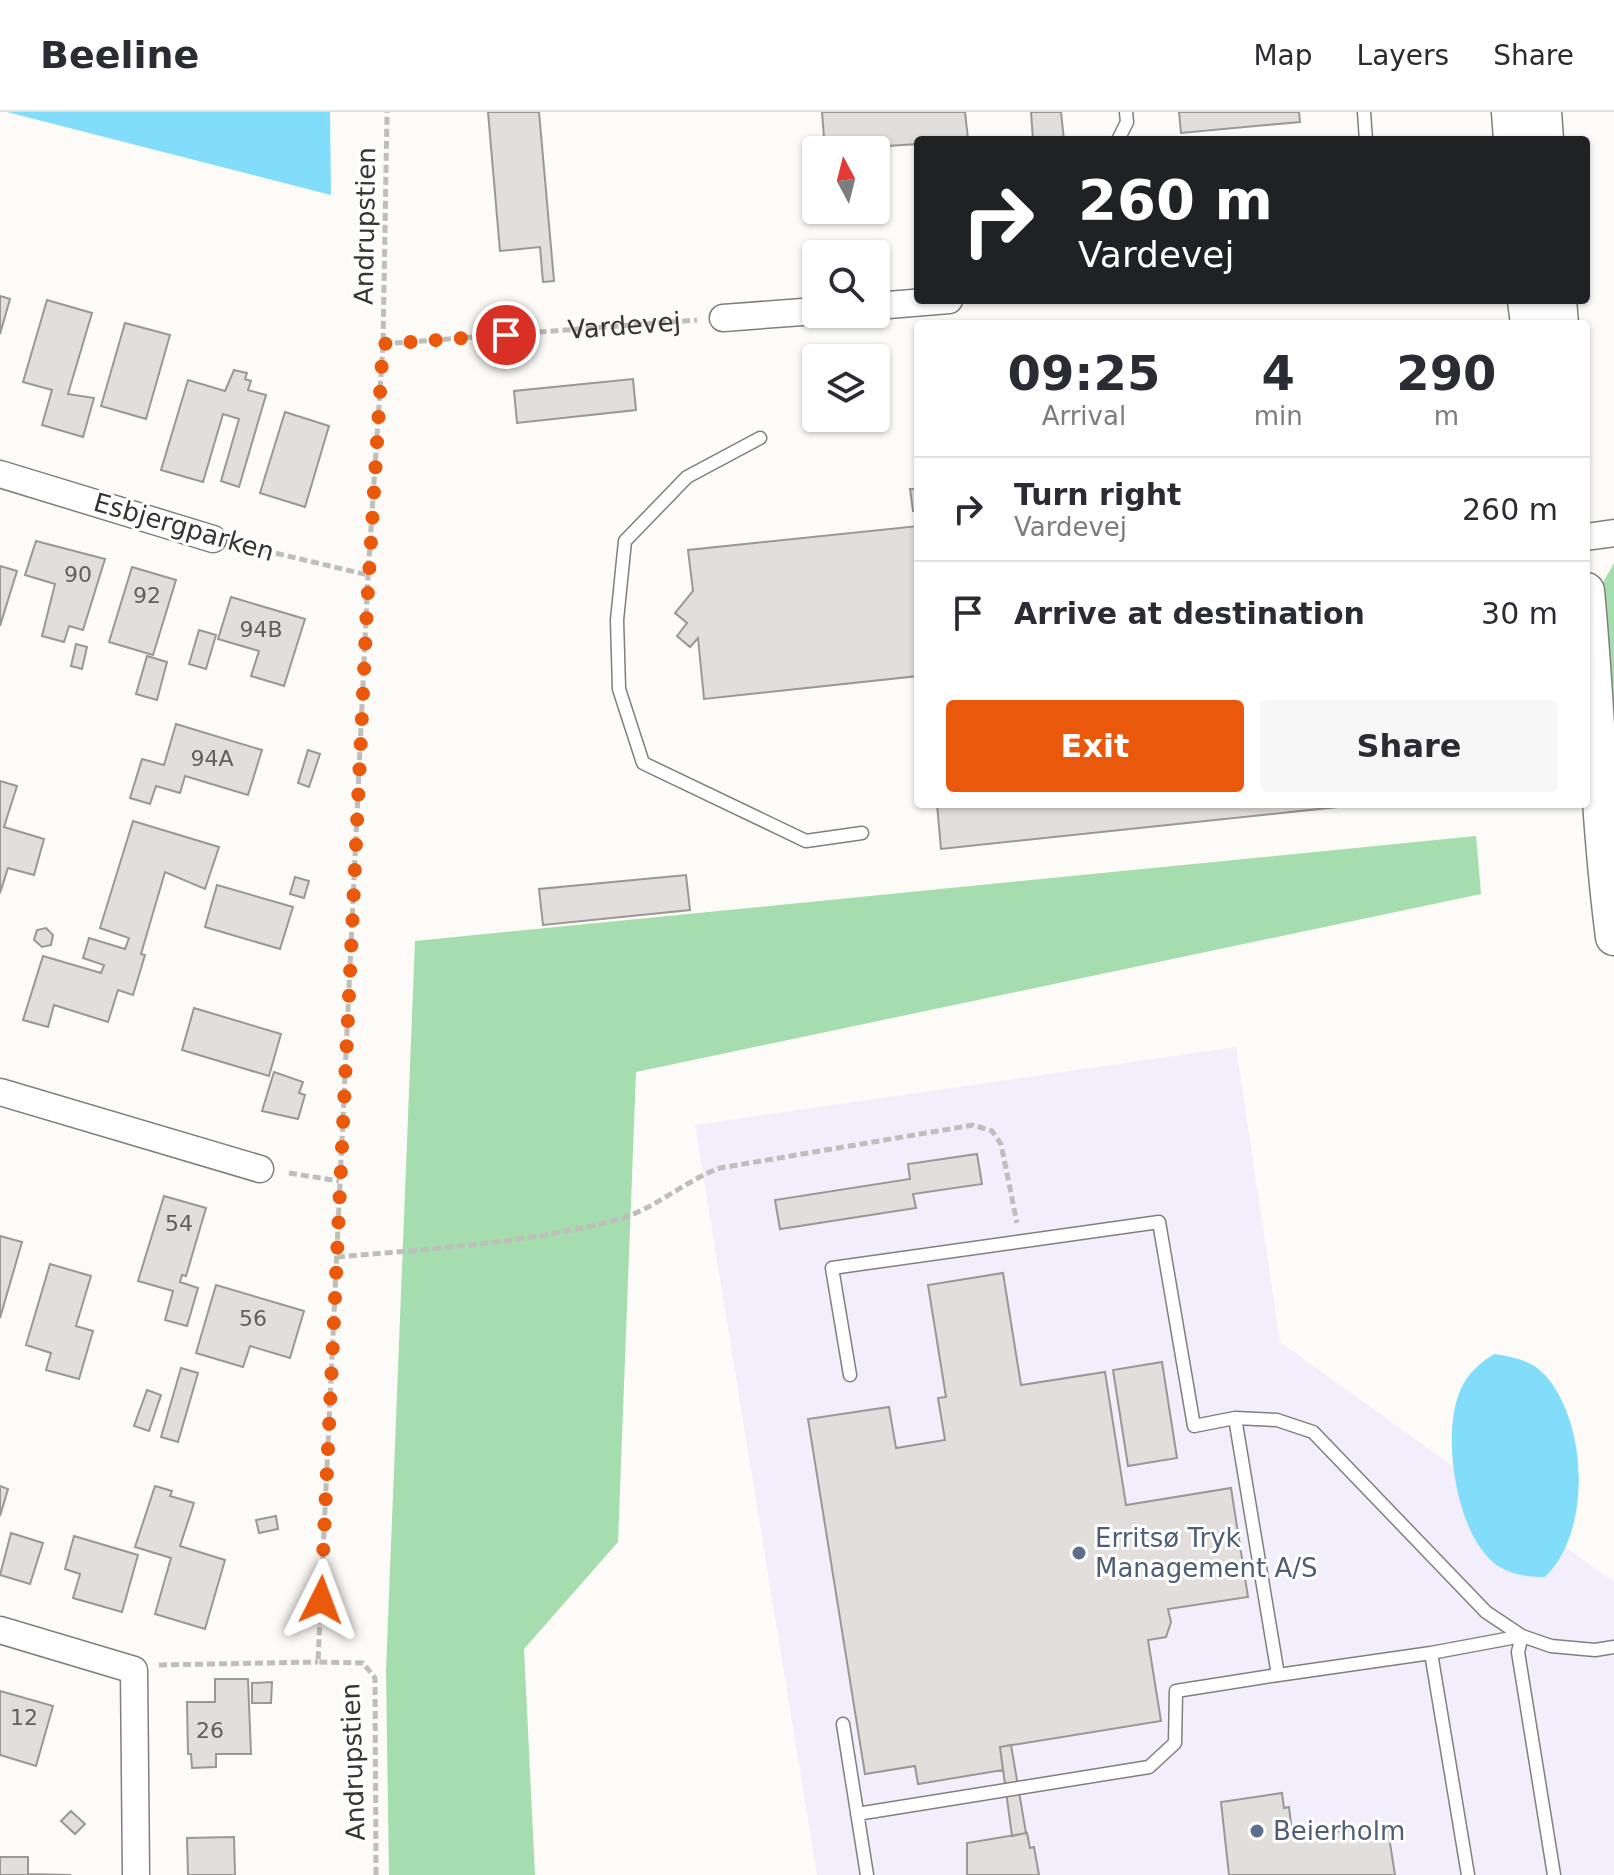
<!DOCTYPE html>
<html lang="en">
<head>
<meta charset="utf-8">
<style>
	:root { --surface:#fff; --page:#f7f7f7; --text:#2b2b33; --muted:#7c7c81; --line:#e1e1e2; --accent:#ea580c }
	body { margin:0; font-family:"DejaVu Sans",sans-serif; background:var(--page); color:var(--text); height:100vh; display:flex; flex-direction:column; font-size:30px; white-space:nowrap }
	* { box-sizing:border-box; margin:0 }
	p { font-size:26px; color:var(--muted) }
	.icon { flex:none; width:44px; height:44px; fill:none; stroke:currentColor; stroke-width:2; stroke-linecap:round; stroke-linejoin:round }
	.map { position:relative; flex:1; overflow:hidden }
	.side { position:absolute; left:914px; top:208px; width:676px; height:488px; display:flex; flex-direction:column; background:var(--surface); border-radius:8px; box-shadow:0 2px 6px #0004 }
	.side>* { flex:none }
	.hud { position:absolute; left:914px; top:24px; width:676px; height:168px; border-radius:8px; box-shadow:0 2px 6px #0004; background:#202124; color:#fff; overflow:hidden }
	.needle { width:52px; rotate:353deg }
	.buttons { position:absolute; left:802px; top:24px; display:grid; gap:16px }
	.buttons a { display:grid; place-items:center; width:88px; height:88px; border-radius:8px; background:var(--surface); box-shadow:0 2px 6px #0004; font-size:40px }
	.pin { position:absolute; display:grid; place-items:center; width:68px; height:68px; color:#fff; margin:-34px; border:4px solid #fff; border-radius:50%; box-shadow:0 2px 8px #0007 }
	.me { position:absolute; width:88px; margin:-44px; rotate:3deg; stroke-linejoin:round; filter:drop-shadow(0 0 6px #0008) }
	.turn { display:flex; align-items:center; gap:28px; height:168px; padding:0 32px; font-size:36px }
	.turn .icon { width:104px; height:104px; stroke-width:2.5 }
	.turn b { display:block; font-size:56px; line-height:68px }
	.eta { display:flex; justify-content:space-evenly; align-items:center; height:136px; text-align:center }
	.eta b { font-size:48px; font-weight:800; line-height:56px }
	.primary-button { display:flex; gap:16px; margin-top:auto; padding:16px 32px }
	.primary-button a { flex:1; height:92px; border-radius:8px; background:var(--accent); color:#fff; font-size:32px; font-weight:800; line-height:92px; text-align:center }
	.primary-button a+a { background:var(--page); color:var(--text) }
	ul { padding:0; list-style:none }
	li { display:flex; align-items:center; gap:24px; height:104px; padding:0 32px; border-top:2px solid var(--line) }
	li div { flex:1 }
	li b { display:block; font-size:30px }
	li em { font-style:normal }
	header { display:flex; align-items:center; gap:48px; box-sizing:border-box; height:112px; padding:0 40px; background:var(--surface); border-bottom:2px solid var(--line) }
	header strong { font-size:38px }
	nav { display:flex; gap:44px; margin-inline-start:auto; font-size:28px }
	.map>svg:first-child { display:block }
</style>
</head>
<body>
<header>
<strong>Beeline</strong>
<nav><a>Map</a><a>Layers</a><a>Share</a></nav>
</header>
<div class="map">
<svg width="1614" height="1763" viewBox="0 0 1614 1763">
	<rect width="100%" height="100%" fill="#fcfbf7"/>
	<path fill="#f2eefc" d="M1236,935l44,295 334,240v293h-797l-122,-750z"/>
	<path fill="#a5ddae" d="M1614,451v197l-16,-169z
		M1476,724l5,58 -845,178 -18,470 -94,107 11,226h-146l-3,-204 29,-730z"/>
	<path fill="#81ddfa" d="M7,0h323l1,83z
		M1494,1242c19,3 37,6 51,21 43,48 47,157 0,202 -17,0 -32,-2 -47,-11 -42,-28 -58,-134 -37,-177 7,-16 19,-26 33,-35z"/>
	<path fill="#e2dedc" stroke="#9a9795" stroke-width="2" d="M488,0h51l15,169 -11,1 -3,-35 -40,4z
		M822,0h143l3,27 -50,1v4l-93,6z
		M1031,0h30l3,28h-31z
		M1179,0h120l1,10 -119,11z
		M0,184l10,3 -10,35z
		M47,188l45,13 -24,81 26,4 -11,39 -41,-12 10,-35 -29,-8z
		M125,211l45,12 -24,84 -45,-13z
		M234,258l13,3 -2,6 6,2 -3,9 18,5 -27,92 -18,-6 18,-62 -16,-5 -20,68 -42,-12 27,-90 37,11z
		M633,267l3,31 -119,13 -3,-32z
		M285,300l44,14 -24,81 -45,-14z
		M910,377h8v21l-5,1z
		M918,414v150l-214,23 -6,-61 -8,9 -13,-11 10,-13 -12,-10 18,-22 -5,-41z
		M36,429l69,18 -22,71 -14,-4 -5,16 -22,-6 13,-52 -30,-9z
		M0,454l17,5 -17,55z
		M132,455l44,13 -23,75 -44,-13z
		M231,485l74,22 -21,67 -33,-10 8,-25 -41,-12z
		M199,518l17,5 -10,34 -17,-5z
		M76,532l11,3 -5,22 -11,-3z
		M147,544l20,6 -10,38 -21,-6z
		M176,612l86,26 -14,45 -63,-19 -5,17 -24,-7 -6,18 -20,-6 12,-39 22,6z
		M308,638l12,4 -11,33 -11,-4z
		M0,669l17,5 -13,41 40,12 -10,36 -26,-7 -8,25z
		M937,692h410v2l-406,43z
		M133,709l86,26 -14,42 -40,-17 -24,82 4,1 -12,40 -15,-5 -10,32 -54,-17 -6,22 -25,-7 20,-64 58,17 3,-8 -21,-7 6,-20 36,11 4,-11 -29,-10z
		M686,763l4,35 -147,15 -4,-36z
		M295,765l14,4 -5,17 -14,-4z
		M217,773l76,22 -13,42 -75,-22z
		M46,816l7,7 -2,10 -9,2 -8,-7 3,-10z
		M194,896l87,26 -12,42 -87,-26z
		M274,960l29,10 -4,11 6,2 -7,24 -36,-8z
		M977,1042l5,30 -69,10 3,14 -136,21 -5,-29 135,-21 -2,-15z
		M164,1084l42,12 -20,68 -4,-1 -2,7 18,6 -11,38 -22,-6 8,-29 -35,-10z
		M0,1124l22,6 -22,76z
		M50,1152l41,12 -15,50 17,5 -14,48 -33,-9 5,-17 -25,-8z
		M1003,1161l18,112 84,-13 21,133 105,-17 17,109 -80,12 3,13 -5,15 -18,3 13,81 -161,26 3,23 -85,14 -3,-18 -50,8 -57,-355 81,-12 7,41 49,-8 -7,-42 8,-1 -18,-112z
		M216,1173l88,26 -14,47 -40,-12 -7,21 -47,-14z
		M1162,1250l15,96 -49,8 -15,-96z
		M181,1256l17,5 -20,69 -17,-5z
		M147,1278l14,5 -12,36 -15,-5z
		M0,1374l8,3 -8,27z
		M155,1374l17,5 -2,5 24,7 -14,43 45,14 -20,69 -50,-15 16,-56 -36,-11z
		M276,1404l2,13 -19,4 -3,-13z
		M11,1421l32,10 -13,41 -30,-9z
		M74,1424l64,19 -16,57 -49,-14 7,-24 -15,-5z
		M215,1567h33l3,75h-35v13l-24,1 -1,-14h-3l-1,-52h28z
		M272,1570l-1,21h-19v-20z
		M0,1579l53,15 -17,60 -36,-11z
		M1011,1633l15,88 -14,3 -12,-89z
		M1282,1681l2,15 5,-1 4,32 94,-15 8,51h-166l-8,-73z
		M71,1699l14,13 -10,10 -14,-13z
		M1027,1721l3,15 4,-1 5,28h-72v-32z
		M234,1725l1,38h-47l-1,-37z
		M0,1745h28v17l43,1h-71z"/>
	<g fill="none" stroke-linecap="round" stroke-linejoin="round">
		<defs>
			<path id="lane" d="M1364,0l2,28
				M1118,28l9,-18 -1,-10
				M760,326l-73,39 -62,64 -8,79 2,69 24,74 163,78 56,-8
				M850,1263l-18,-107 327,-46 35,204 41,-8 43,257 153,-22 91,-17 -4,16 36,223
				M1235,1306l42,2 36,12 173,180 36,24 29,10 44,4 19,-3
				M1431,1541l37,222
				M843,1612l24,151
				M857,1702l292,-47 26,-24 1,-52 102,-16"/>
			<path id="street" d="M876,194l73,-6
				M723,206l93,-7
				M0,362l213,65
				M1586,425l28,-4
				M0,980l260,77
				M0,1518l134,40 2,205"/>
			<path id="secondary" d="M1510,0l2,28
				M1543,0l2,28
				M1526,188l3,24
				M1558,188l2,24
				M1586,479c11,116 13,231 28,346"/>
		</defs>
		<use href="#lane" stroke="#807f7c" stroke-width="15"/>
		<use href="#street" stroke="#807f7c" stroke-width="29"/>
		<use href="#secondary" stroke="#807f7c" stroke-width="39"/>
		<g stroke="#bfbebb" stroke-width="5" stroke-dasharray="8 4" stroke-linecap="butt">
			<path id="s1" d="M383,232l314,-24"/>
			<path d="M241,433l127,30"/>
			<path d="M289,1061l50,8"/>
			<path d="M337,1145c92,-8 190,-14 279,-37 38,-10 68,-39 104,-52l253,-43 19,6 9,13 16,79"/>
			<path d="M159,1553l159,-3"/>
			<path d="M376,1763l-1,-197 -12,-15 -45,-1 50,-1087 15,-231 4,-232"/>
		</g>
		<use href="#lane" stroke="#fff" stroke-width="12"/>
		<use href="#street" stroke="#fff" stroke-width="26"/>
		<use href="#secondary" stroke="#fff" stroke-width="36"/>
	</g>
	<g fill="none" stroke-linecap="round" stroke-linejoin="round">
		<path stroke="#ea580c" stroke-width="14" stroke-dasharray="0 25.2" d="M321,1488l46,-993 16,-263 123,-9"/>
	</g>
	<g fill="#5c6f8a" stroke="#fff" stroke-width="3">
		<circle cx="1079" cy="1441" r="8"/>
		<circle cx="1257" cy="1719" r="8"/>
	</g>
	<g text-anchor="middle" dominant-baseline="central" stroke-width="6" stroke-linejoin="round" paint-order="stroke">
		<g font-size="22" fill="#605f5e">
			<text x="78" y="462">90</text>
			<text x="147" y="483">92</text>
			<text x="261" y="517">94B</text>
			<text x="212" y="646">94A</text>
			<text x="179" y="1111">54</text>
			<text x="253" y="1206">56</text>
			<text x="24" y="1605">12</text>
			<text x="210" y="1618">26</text>
		</g>
		<g font-size="26" fill="#353534" stroke="#fff">
			<text transform="translate(365 114) rotate(-89)">Andrupstien</text>
			<text stroke="none"><textPath href="#s1" startOffset="242">Vardevej</textPath></text>
			<text transform="translate(184 415) rotate(16)">Esbjergparken</text>
			<text transform="translate(353 1650) rotate(-92)">Andrupstien</text>
		</g>
		<g font-size="26" fill="#4e5e75" stroke="#fff" text-anchor="start">
			<text x="1095" y="1426">Erritsø Tryk<tspan x="1095" dy="30">Management A/S</tspan></text>
			<text x="1273" y="1719">Beierholm</text>
		</g>
	</g>
</svg>
<div class="buttons">
<a><svg class="needle" viewBox="-14 -14 28 28"><path d="M0-13l5 13h-10z" fill="#e53935"/><path d="M0 13l5-13h-10z" fill="#7c7c81"/></svg></a>
<a><svg class="icon" aria-label="search" viewBox="0 0 24 24"><circle cx="10" cy="10" r="6"/><path d="M15 15l6 6"/></svg></a>
<a><svg class="icon" aria-label="layers" viewBox="0 0 24 24"><path d="M12 4l9 5-9 5-9-5zM3 14l9 5 9-5"/></svg></a>
</div>
<div class="pin" style="left:506px;top:223px;background:#d93025"><svg class="icon" aria-label="arrive" viewBox="0 0 24 24"><path d="M6 21V4h12l-3 4 3 4H6"/></svg></div>
<svg class="me" style="left:321px;top:1488px" viewBox="-20 -20 40 40"><path d="M0-17L14 15 0 8-14 15z" fill="#ea580c" stroke="#fff" stroke-width="4"/></svg>
<div class="hud">
<div class="turn"><svg class="icon" aria-label="right" viewBox="0 0 24 24"><path d="M7 20v-9h11M14 6l5 5-5 5"/></svg><div><b>260 m</b>Vardevej</div></div>
</div>
<section class="side">
<div class="eta">
<div><b>09:25</b><p>Arrival</p></div>
<div><b>4</b><p>min</p></div>
<div><b>290</b><p>m</p></div>
</div>
<ul>
<li><svg class="icon" aria-label="right" viewBox="0 0 24 24"><path d="M7 20v-9h11M14 6l5 5-5 5"/></svg><div><b>Turn right</b><p>Vardevej</p></div><em>260 m</em></li>
<li><svg class="icon" aria-label="arrive" viewBox="0 0 24 24"><path d="M6 21V4h12l-3 4 3 4H6"/></svg><div><b>Arrive at destination</b></div><em>30 m</em></li>
</ul>
<div class="primary-button"><a>Exit</a><a>Share</a></div>
</section>
</div>
</body>
</html>
